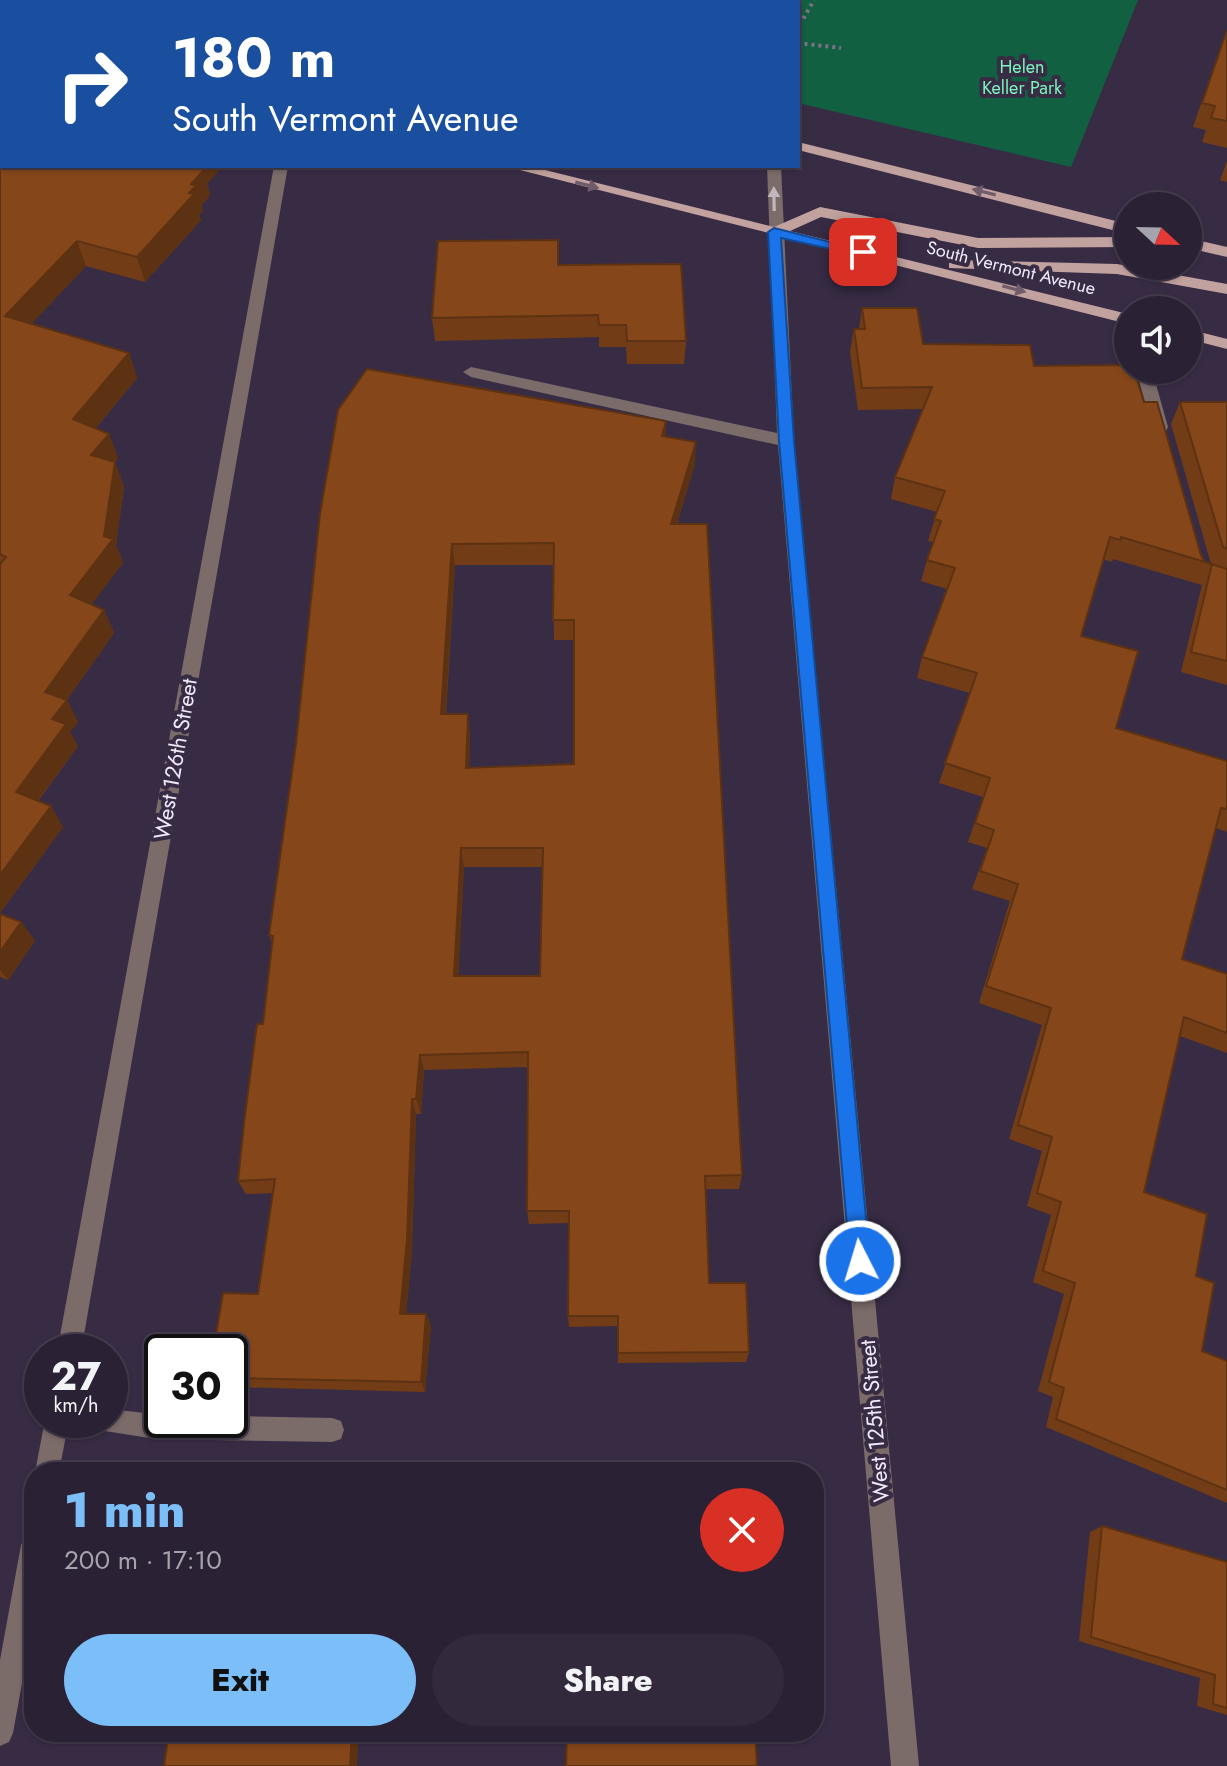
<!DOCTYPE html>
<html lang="en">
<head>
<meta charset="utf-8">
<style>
	:root { --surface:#2a2134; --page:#32293c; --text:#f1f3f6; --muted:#a5a3ac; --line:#463e4f; --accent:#7bbef8 }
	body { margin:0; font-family:Jost,sans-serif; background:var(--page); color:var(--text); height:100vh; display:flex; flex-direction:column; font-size:30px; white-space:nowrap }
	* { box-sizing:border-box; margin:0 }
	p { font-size:26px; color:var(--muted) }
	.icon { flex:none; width:44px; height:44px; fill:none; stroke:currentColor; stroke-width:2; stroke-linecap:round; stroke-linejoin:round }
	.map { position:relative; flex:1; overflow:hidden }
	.side { position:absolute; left:24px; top:1462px; width:800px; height:280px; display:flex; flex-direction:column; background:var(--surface); border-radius:32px; box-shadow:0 2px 6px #0004,0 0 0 2px var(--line) }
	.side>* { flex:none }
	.banner { position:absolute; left:0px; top:0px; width:800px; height:168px; box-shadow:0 2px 6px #0004,0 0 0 2px var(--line); background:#1a4fa0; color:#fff; overflow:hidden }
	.needle { width:52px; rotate:112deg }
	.controls { position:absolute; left:1114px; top:192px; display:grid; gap:16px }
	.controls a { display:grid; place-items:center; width:88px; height:88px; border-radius:50%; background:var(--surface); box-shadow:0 2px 6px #0004,0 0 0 2px var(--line); font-size:40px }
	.speed { position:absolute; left:24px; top:1334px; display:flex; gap:16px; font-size:40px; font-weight:700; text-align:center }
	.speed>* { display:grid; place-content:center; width:104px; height:104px; border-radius:50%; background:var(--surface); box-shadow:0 2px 6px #0004,0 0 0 2px var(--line); line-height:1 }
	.speed small { font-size:20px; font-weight:400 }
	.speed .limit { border:4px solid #111; border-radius:12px; background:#fff; color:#111 }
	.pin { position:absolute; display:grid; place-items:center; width:68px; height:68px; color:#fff; margin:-34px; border-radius:16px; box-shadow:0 4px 12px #0006 }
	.me { position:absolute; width:88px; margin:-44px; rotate:355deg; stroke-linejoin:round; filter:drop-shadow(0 0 6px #0008) }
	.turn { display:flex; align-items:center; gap:28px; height:168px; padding:0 40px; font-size:36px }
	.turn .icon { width:104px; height:104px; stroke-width:2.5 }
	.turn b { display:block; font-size:56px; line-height:68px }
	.round { display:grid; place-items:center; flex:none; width:84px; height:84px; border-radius:42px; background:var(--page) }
	.head { display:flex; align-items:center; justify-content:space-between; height:136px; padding:0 40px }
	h1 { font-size:48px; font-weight:800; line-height:60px; color:var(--accent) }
	.button { display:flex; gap:16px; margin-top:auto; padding:16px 40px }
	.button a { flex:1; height:92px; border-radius:48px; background:var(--accent); color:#111; font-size:32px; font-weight:800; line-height:92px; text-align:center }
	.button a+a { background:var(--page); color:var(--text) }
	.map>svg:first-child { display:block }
</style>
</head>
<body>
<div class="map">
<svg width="1227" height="1766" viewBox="0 0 1227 1766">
	<rect width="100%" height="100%" fill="#382c45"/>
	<path fill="#116042" d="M355,0h783l-67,167 -273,-64v-101z"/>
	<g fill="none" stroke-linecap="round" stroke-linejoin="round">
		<path stroke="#7c7187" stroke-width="4" stroke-dasharray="3 4" stroke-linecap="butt" d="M701,0l10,2
			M798,20l4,1 12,-21
			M798,47l8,-3 35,4"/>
		<path fill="#7b6b69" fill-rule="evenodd" d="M274,166h14l-207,1186h-24z
			M767,166h14l13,275 125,1325h-28l-113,-1321 -307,-68 -8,-5 8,-5 306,66z
			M1136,370h16l16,57 -2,4h-12l-2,-4z
			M110,1409l52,6v5h68v-4l102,2 9,3 3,9 -3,9 -9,3 -176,-3 -64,-10 -3,-9h21z
			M45,1420h24l-10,52h-24z
			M34,1532v85l-21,116 -4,9 -9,4v-86l21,-115 4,-9z"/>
		<path fill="#c2a29e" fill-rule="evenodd" d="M164,0h19l1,2h-19z
			M0,34h2v8h-2z
			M798,142l330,82v10l-330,-84z
			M504,166h25l245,61 46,-20 158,31 150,-1v10l-150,1 -157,-31 -31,14 338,83v10z
			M1188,238l39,9v10l-39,-9z
			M954,260l163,4 110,20v10l-110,-20 -168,-6v-6z
			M1188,329l39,10v10l-39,-10z"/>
	</g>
	<path fill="#723d16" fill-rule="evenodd" d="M1227,29v119l-25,-6 4,-12 -13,-3z
		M0,69l207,115 3,11 -9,11 2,5 -4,4 2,5 -56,62 -59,-16 -55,58 98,29 8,25 -41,50 13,6 9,24 -3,4 9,25 -8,58 7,18 -32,41 13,6 10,23 -47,67 11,22 -8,10 8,14 -40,55 13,5 12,21 -63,86z
		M1227,161v21l-7,-2z
		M558,265l128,76 -2,23h-57l-1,-17h-27v-10l-164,4 -3,-23z
		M862,308l61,36 111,22 110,36 57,153 4,7 6,2 -40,-140 9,-22h47v283l-46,-13 21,-87 -89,-26 -1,3 -9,-3 -22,77 35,92 111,33v71l-11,-4 -34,131 45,15v79l-47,-17 -36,156 52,84 6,75 25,10v142l-181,-76 7,-30 -15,-6 26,-97 -31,-12 18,-67 -24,-9 15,-55 -33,-12 33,-114 -63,-22 31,-102 -38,-12 15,-41 -19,-6 15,-45 -44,-14 31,-90 -53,-15 5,-21 25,-68 -26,-8 6,-21 6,-18 -5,-1 9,-29 -46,-13 4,-22 28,-68 -65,1 -8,-58 4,-23h5z
		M666,421l-1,16 30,27 -18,60 65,651 -3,14h-33l3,94 40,69 -3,10 -128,1v-37l-49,1 -1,-11 1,-93 -40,1 -2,-13 1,-144 -104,3 -3,44h-5l-4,137 -6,63 25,11 -6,67 -195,-5v-35l28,-58 15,-101 -27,1 -8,-13 25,-157 9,-82 -3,-7 27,-191 24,-230zM455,565h98l1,75h20v124l-105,4 1,-35 -24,-19zM464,867h78l-2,109h-82z
		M0,914l21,8 14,19 -27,39 -8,-3z
		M1102,1526l125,36v153l-30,-9 3,-28 -121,-37 11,-109z"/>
	<path fill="#5d3212" d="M194,166h29l-16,18 3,11 -9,11 2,5 -4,4 2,5 -56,62 -8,-25 52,-64z
		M77,241l9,25 -71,75 -10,-25z
		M129,353l8,25 -54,65 -10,-24z
		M666,421l-1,22 -3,-7z
		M109,434l9,24 -18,21 -9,-24z
		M696,442l-1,22 -25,82 1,-22z
		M115,462l9,25 -8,58 7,18 -42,55 -11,-23 34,-59z
		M452,544l3,21 -11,169 -3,-20z
		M104,610l10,23 -47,67 11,22 -8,10 8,14 -50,67 -12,-21 36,-73 -7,-27z
		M468,714l2,19 -1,55 -3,-20z
		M51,806l12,21 -63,86v-38z
		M461,848l3,19 -6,125 -4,-16z
		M21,922l14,19 -27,39 -8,-10v-18z
		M420,1055l4,15 -3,44 -5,-15z
		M412,1099l4,15 -4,137 -7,74 -5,-11z
		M426,1314l5,11 -6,67 -4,-10z
		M352,1732h7l-2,34h-7z"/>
	<path fill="#85471a" stroke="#5d3212" stroke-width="2" fill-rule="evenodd" d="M1227,30v91l-16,-3 4,-12 -13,-3z
		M0,69h2v97h192l-1,1 11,3 -13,14 5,2 -7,7 5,1 -57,63 -60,-16 -72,75 124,37 -56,66 36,15 -18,21 24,7 -11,74 9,3 -43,56 34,15 -59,82 22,8 -15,19 14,5 -50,68 35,14 -51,69v-311l6,-7 -6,-3z
		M558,240v25l123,-1 5,77h-59l-1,-16h-27l-1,-10 -166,3 6,-77z
		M862,308h55l6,36 107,1 4,21 94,-1v5h6l10,32h13l44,153 4,7 22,7v92l-36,-9 21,-88 -91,-27 -1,3 -10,-3 -29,99 57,15 -22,77 111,33v48l-6,-1 -39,151 45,15v59l-43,-16 -40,175 63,22 -11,62 18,7 -12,68 25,10v129l-171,-71 8,-31 -15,-6 26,-99 -32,-12 18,-69 -24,-9 15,-56 -34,-12 33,-117 -65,-22 32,-102 -38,-13 14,-41 -19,-7 15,-45 -45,-15 32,-90 -55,-16 33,-89 -28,-8 14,-39 -7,-2 11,-28 -50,-14 37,-90 -70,1 -8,-59h11z
		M367,369l299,52 -4,15 34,6 -25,82h36l35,651 -37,1 4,107h37l3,69 -131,1v-37h-50l1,-105h-42l1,-159 -108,3 -4,44h-4l-5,140 -7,75h26l-5,68 -191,-4v-26h-17l10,-59 35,1 17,-115 -37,2 7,-66 12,-91h6l10,-88 -4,-1 27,-191 24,-230 18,-104zM554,543l-1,77h21v144l-108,4 2,-54h-27l11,-170zM461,848h82l-3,128h-86z
		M1180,402h47v147l-4,-2z
		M0,914l21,8 -21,30z
		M1102,1526l125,36v146l-14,-4 2,-29 -124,-38z
		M169,1732h183l-2,34h-186z
		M567,1732h188l2,34h-191z"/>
	<defs><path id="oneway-solid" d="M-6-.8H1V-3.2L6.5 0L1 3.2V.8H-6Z" transform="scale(2)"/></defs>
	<g fill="#6f5b69">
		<use href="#oneway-solid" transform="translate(587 185) rotate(14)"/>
		<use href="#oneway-solid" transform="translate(984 192) rotate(-166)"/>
		<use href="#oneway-solid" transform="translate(1014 289) rotate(15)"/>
	</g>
	<use fill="#c1b7bf" href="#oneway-solid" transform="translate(774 199) rotate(-91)"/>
	<path fill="#1a73e8" stroke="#114b97" stroke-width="2" d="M774,228l96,24 -7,4 -82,-18 13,203 76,820 -3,7 -7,3 -7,-3 -3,-7 -71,-820 -11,-209z"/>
	<g text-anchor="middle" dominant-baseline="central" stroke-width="8" stroke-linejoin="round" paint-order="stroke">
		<g font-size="18" fill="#7df3be" stroke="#382c45">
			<text x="1022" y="67">Helen<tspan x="1022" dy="21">Keller Park</tspan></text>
		</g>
		<g font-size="18" fill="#f0e9f9" stroke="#382c45">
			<text transform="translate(1011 268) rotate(14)">South Vermont Avenue</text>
		</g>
		<g font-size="22" fill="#f0e9f9" stroke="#382c45">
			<text transform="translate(175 759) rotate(-80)">West 126th Street</text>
			<text transform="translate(874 1421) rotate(-95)">West 125th Street</text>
		</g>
	</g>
</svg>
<div class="controls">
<a><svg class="needle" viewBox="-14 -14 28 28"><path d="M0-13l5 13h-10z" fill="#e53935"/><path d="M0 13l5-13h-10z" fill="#a5a3ac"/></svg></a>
<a><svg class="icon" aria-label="sound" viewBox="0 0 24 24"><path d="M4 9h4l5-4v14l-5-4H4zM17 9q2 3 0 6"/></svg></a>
</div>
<div class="speed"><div>27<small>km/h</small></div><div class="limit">30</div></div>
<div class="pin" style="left:863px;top:252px;background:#d93025"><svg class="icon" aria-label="arrive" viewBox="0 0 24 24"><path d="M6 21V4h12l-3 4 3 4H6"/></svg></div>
<svg class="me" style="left:860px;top:1261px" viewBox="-20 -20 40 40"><circle r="17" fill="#1a73e8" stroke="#fff" stroke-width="3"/><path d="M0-11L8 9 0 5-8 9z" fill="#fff"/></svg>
<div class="banner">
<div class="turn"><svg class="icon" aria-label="right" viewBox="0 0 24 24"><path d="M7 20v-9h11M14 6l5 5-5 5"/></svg><div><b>180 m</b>South Vermont Avenue</div></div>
</div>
<section class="side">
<div class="head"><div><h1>1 min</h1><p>200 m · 17:10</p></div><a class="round" style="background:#d93025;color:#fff"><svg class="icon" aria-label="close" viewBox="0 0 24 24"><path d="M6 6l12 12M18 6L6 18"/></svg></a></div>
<div class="button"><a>Exit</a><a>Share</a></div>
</section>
</div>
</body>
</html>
